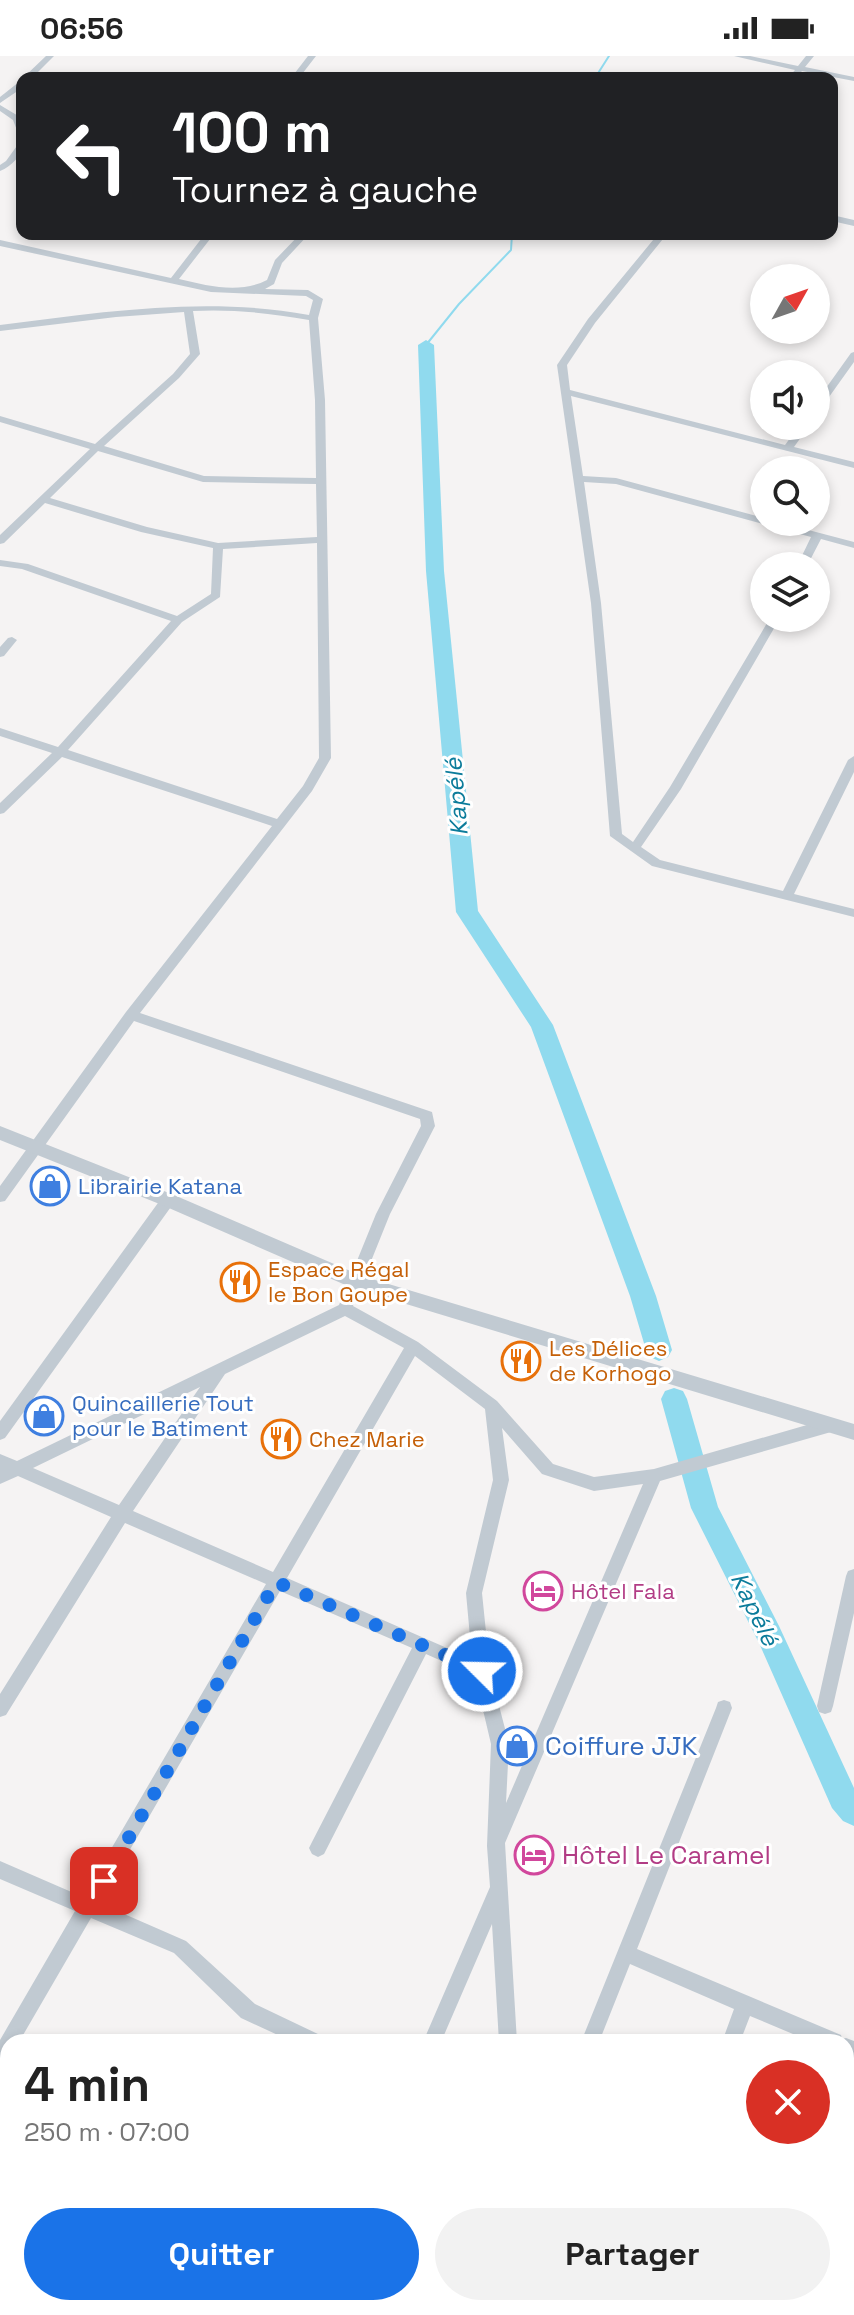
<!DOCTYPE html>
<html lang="fr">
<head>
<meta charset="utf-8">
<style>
	:root { --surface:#fff; --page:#f2f2f2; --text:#222; --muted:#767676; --accent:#1a73e8 }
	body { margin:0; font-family:"Space Grotesk",sans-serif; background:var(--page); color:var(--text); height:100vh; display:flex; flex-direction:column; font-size:30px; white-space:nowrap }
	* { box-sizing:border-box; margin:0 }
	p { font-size:26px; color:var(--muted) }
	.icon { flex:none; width:44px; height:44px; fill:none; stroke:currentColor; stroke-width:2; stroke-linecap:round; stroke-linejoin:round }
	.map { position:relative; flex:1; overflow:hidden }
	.sheet { position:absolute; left:0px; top:1978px; width:854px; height:282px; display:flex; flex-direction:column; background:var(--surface); border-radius:24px 24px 0 0; box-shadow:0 4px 12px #0003 }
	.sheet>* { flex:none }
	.top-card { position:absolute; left:16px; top:16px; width:822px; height:168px; border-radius:16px; box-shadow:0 4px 12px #0003; background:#202124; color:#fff; overflow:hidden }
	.needle { width:52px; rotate:50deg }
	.buttons { position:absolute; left:750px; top:208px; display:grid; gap:16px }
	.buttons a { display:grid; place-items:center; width:80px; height:80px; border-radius:50%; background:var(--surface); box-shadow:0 4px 12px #0003; font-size:40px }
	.pin { position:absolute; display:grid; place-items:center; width:68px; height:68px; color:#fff; margin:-34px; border-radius:16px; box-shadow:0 4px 12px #0006 }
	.me { position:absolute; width:88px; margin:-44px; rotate:293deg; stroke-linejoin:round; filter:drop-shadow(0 0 6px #0008) }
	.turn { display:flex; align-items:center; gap:28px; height:168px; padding:0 24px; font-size:36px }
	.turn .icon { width:104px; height:104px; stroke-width:2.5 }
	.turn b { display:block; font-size:56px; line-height:68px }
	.round { display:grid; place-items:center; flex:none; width:84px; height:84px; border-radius:42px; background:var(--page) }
	.summary { display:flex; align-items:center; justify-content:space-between; height:136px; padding:0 24px }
	h1 { font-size:48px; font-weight:700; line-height:60px }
	.primary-button { display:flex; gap:16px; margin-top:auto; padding:16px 24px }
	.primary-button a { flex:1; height:92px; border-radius:48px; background:var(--accent); color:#fff; font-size:32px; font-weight:700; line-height:92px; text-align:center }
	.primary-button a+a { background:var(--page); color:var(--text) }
	.status { display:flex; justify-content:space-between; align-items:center; height:56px; padding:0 40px; background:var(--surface); direction:ltr }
	.status svg { height:22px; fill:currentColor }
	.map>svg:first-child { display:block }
</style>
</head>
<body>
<div class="status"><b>06:56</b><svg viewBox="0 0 49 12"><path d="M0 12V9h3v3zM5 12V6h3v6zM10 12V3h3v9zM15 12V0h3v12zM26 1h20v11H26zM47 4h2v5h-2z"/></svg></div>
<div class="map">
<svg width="854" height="2259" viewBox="0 0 854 2259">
	<rect width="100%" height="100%" fill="#f5f3f3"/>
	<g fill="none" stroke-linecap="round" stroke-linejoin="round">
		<path stroke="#90daee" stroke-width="2" d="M595,22l14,-22
			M426,289l33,-41 52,-54 1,-16"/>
		<path fill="#90daee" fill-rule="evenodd" d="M426,284l8,5 10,226 34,340 75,114 103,271 16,54 -4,7 -9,4 -9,-4 -4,-7 -16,-54 -99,-269 -75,-115 -30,-341 -8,-226z
			M674,1332l9,3 4,8 31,108 61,119 75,162v38l-11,-5 -11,-13 -73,-165 -68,-135 -30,-109 4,-8z"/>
		<path fill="#c1cad2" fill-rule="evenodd" d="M46,0h8l-22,22h-9z
			M308,0h8l-17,22h-8z
			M734,0h16l48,10 8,-10h8l-9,11 49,10v4l-52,-10 -6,7h-8l7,-8z
			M19,26h3v6l-22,15v-6z
			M0,49l20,12 2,18 -4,-2 -5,-13 -13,-9z
			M19,87h3c0,13 -10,23 -22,28v-6l6,-4z
			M832,159l22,5v6l-22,-5z
			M205,178h9l-35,45c29,7 61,15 88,1l8,-20 25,-26h9l-27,29 -8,21 -9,5 43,1 15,9 -5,19 7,82 6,358 -19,33 -172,222 292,99 3,14 -45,88 -37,92 65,36 79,59 56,63 41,13 60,-8 177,-51 5,2 3,5 -3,5 -5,2 -171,49 -155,362 12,199h-18l-7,-118 -51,118h-18l67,-155 -3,-41 4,-102 -16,-68 -49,-22 -102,200 -6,3 -6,-3 -3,-6 3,-6 100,-194 -132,-57 -181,312 87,38 69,63 65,31 2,7h-29l-52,-24 -67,-65 -83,-35 -72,124h-11v20l-8,5v-27l75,-129 -75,-32v-18l83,36 183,-313 -141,-61 -119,192 -6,2v-23l111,-177 -93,-41 -18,8v-30l17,7 322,-156 37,-91 45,-88 -1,-7 -286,-98 -129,180 -5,1v-16l126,-174 146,-186 -210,-69 -58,56 -4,1v-11l52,-50 -52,-17v-8l58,19 113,-126 -149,-52 -22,-3v-6l28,4 149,52 34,-22 2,-46 -72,-16 -96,-29 -41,40 -4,1v-9l90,-86 -90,-27v-6l95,28 78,-70 17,-20 -6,-42 -68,5 -116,14v-6c103,-13 206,-29 309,-10l4,-15 -7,-4 -95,-4 -211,-46v-6l171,38zM193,255c39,-2 77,2 116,9l6,80 1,78 -112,-2 -100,-30 75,-68 21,-24zM98,395l105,31 113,2 1,53 -99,6 -71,-16 -97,-29zM317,487l2,215 -16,28 -26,33 -209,-69 114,-128 38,-25 3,-48zM345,1260l59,32 -131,224 -140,-61 92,-137zM415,1300l70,53 8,71 -27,113 6,66 -185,-81zM200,1331l-81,118 -86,-37zM502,1372l40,46 52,17 49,-7 -137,319 3,-59 -19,-73 -8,-78 27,-113z
			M658,178h9l-72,89 -28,42 3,25 215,55 14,-19h10l-15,21 60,15v6l-283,-72 12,80 33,2 148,40v4h14l76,20v6l-33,-9 -14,27h-10l14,-29 -195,-53 -32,-2 17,121 21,231 11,8 37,-55 100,-169h10l-99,171 -40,58 19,13 123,31 65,-131 6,-4v16l-60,122 60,15v8l-202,-51 -42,-30 -19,-233 -34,-238 31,-46z
			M854,296v10l-35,49 -3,1v-10l35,-49z
			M12,581l5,3 -13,16 -4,1v-10l8,-9z
			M168,1138l5,2 2,4 -2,4 -168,234 -5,2v-19l163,-225z
			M854,1513v44l-21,93 -2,6 -6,2 -6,-2 -2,-6 29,-130 2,-5z
			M724,1644l6,2 2,6 -95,241 204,86 1,4 4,-1 8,3v18l-8,-3v-14h-34l-62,-26 -10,26h-18l12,-33 -104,-45 -31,78h-18l135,-334 2,-6z
			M846,2244l8,4v11h-20l-3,-7h15z
			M300,2252h20l-3,7h-20z
			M514,2252h20l-1,7h-20z"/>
		<path fill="#c1cad2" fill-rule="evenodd" d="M0,1070l174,69 188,81 492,148v16l-504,-153 -188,-82 -162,-65z"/>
	</g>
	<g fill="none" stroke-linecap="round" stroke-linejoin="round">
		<path stroke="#1a73e8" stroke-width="14" stroke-dasharray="0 25.2" d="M104,1825l172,-299 206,89"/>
	</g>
	<defs>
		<symbol id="shop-ring" viewBox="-11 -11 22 22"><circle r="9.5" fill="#fff" stroke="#3f7fe0" stroke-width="1.5"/><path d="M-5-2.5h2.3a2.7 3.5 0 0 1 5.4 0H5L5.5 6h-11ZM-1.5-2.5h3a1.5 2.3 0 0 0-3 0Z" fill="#3f7fe0"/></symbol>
		<symbol id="restaurant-ring" viewBox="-11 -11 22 22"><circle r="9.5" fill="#fff" stroke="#e8710a" stroke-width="1.5"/><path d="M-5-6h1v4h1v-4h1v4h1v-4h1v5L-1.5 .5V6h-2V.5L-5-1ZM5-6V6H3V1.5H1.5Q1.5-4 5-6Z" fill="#e8710a"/></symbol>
		<symbol id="hotel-ring" viewBox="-11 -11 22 22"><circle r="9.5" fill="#fff" stroke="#d1479c" stroke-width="1.5"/><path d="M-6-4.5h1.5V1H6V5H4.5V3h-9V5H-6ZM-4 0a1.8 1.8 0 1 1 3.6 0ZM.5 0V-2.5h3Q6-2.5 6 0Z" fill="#d1479c"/></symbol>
	</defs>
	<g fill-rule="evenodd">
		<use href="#shop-ring" x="28" y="1108" width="44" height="44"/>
		<use href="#restaurant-ring" x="218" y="1204" width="44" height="44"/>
		<use href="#restaurant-ring" x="499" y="1283" width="44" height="44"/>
		<use href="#shop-ring" x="22" y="1338" width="44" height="44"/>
		<use href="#restaurant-ring" x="259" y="1361" width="44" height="44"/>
		<use href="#hotel-ring" x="521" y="1513" width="44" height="44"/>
		<use href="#shop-ring" x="495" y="1668" width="44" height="44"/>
		<use href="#hotel-ring" x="512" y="1777" width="44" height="44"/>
	</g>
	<g text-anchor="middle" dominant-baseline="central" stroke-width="6" stroke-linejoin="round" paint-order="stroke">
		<g font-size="22" fill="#366cbe" stroke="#fff" text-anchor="start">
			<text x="78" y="1130">Librairie Katana</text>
			<text x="72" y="1347">Quincaillerie Tout<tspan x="72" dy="25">pour le Batiment</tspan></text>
		</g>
		<g font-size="22" fill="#c56008" stroke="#fff" text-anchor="start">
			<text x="268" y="1213">Espace Régal<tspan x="268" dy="25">le Bon Goupe</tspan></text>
			<text x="549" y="1292">Les Délices<tspan x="549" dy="25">de Korhogo</tspan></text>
			<text x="309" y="1383">Chez Marie</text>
		</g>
		<g font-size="22" fill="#b23c85" stroke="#fff" text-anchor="start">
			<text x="571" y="1535">Hôtel Fala</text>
		</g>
		<g font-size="24" font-style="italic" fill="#0c7c9b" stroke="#fff">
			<text transform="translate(456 741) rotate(-95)">Kapélé</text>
			<text transform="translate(755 1553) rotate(64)">Kapélé</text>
		</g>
		<g font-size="26" fill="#366cbe" stroke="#fff" text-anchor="start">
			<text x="545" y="1690">Coiffure JJK</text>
		</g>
		<g font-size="26" fill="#b23c85" stroke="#fff" text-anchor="start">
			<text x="562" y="1799">Hôtel Le Caramel</text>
		</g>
	</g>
</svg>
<div class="buttons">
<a><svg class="needle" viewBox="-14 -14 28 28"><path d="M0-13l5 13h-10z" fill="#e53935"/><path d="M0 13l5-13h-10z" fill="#767676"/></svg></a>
<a><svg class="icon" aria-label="sound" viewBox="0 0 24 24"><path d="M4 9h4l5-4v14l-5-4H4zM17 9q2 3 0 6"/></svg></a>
<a><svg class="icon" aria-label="search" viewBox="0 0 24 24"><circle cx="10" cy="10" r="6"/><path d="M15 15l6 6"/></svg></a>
<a><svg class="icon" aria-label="layers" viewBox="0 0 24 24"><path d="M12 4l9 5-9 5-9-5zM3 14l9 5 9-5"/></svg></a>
</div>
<div class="pin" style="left:104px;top:1825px;background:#d93025"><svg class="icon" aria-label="arrive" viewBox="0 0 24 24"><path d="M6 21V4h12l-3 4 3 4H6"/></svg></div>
<svg class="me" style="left:482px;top:1615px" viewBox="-20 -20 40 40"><circle r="17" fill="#1a73e8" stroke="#fff" stroke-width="3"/><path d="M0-11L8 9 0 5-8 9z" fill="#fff"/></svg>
<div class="top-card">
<div class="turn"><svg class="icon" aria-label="left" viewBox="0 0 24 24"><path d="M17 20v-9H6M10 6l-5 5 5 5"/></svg><div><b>100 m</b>Tournez à gauche</div></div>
</div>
<section class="sheet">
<div class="summary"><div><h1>4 min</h1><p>250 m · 07:00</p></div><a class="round" style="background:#d93025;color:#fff"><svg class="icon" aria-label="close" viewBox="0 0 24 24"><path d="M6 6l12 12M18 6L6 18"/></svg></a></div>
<div class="primary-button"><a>Quitter</a><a>Partager</a></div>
</section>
</div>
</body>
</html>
